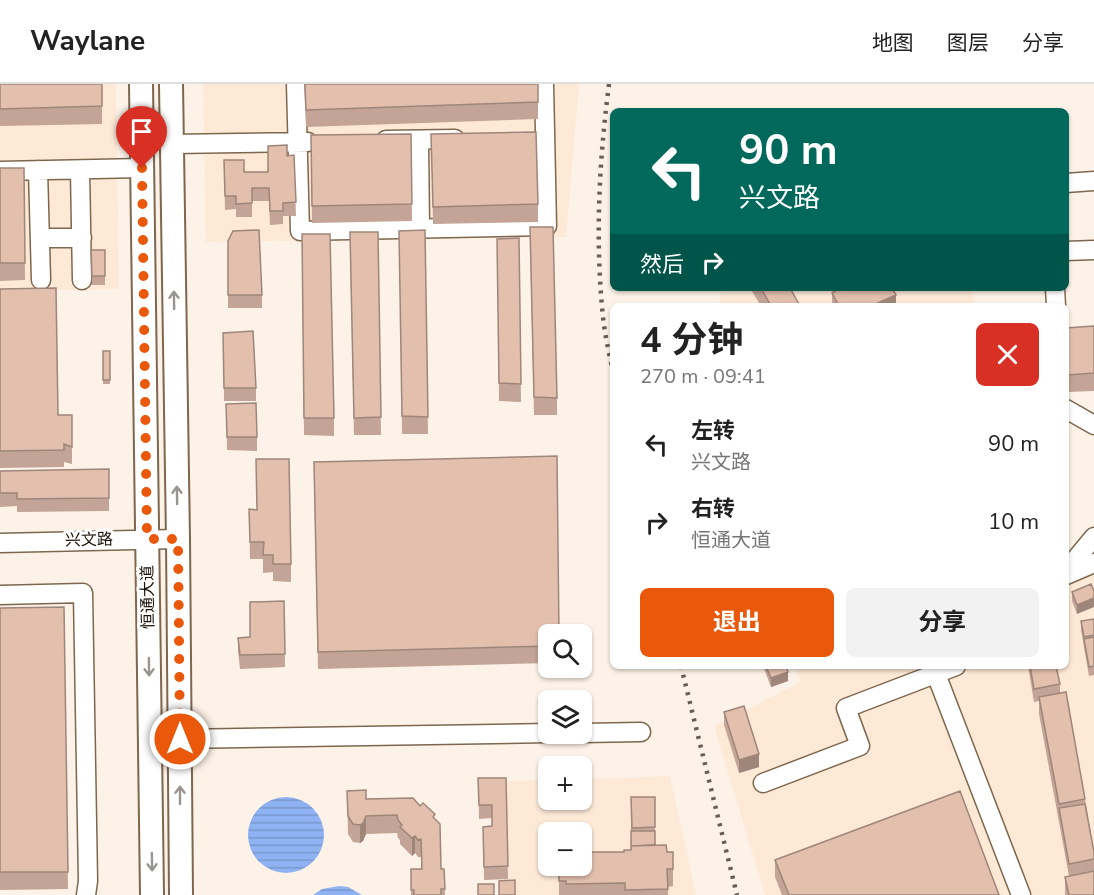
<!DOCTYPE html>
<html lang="zh">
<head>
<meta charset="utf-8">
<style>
	:root { --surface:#fff; --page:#f2f2f2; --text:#222; --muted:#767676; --line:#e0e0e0; --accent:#ea580c }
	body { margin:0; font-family:"Nunito Sans","Noto Sans SC",sans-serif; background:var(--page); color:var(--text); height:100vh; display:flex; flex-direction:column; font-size:22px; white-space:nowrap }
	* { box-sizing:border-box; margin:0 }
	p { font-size:20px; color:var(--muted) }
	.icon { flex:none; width:33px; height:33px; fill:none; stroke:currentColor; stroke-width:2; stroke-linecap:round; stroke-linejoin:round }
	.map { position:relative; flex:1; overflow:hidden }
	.details { position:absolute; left:610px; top:219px; width:459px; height:366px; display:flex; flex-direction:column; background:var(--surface); border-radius:9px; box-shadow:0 2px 4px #0004 }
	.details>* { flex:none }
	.banner { position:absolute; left:610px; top:24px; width:459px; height:183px; border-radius:9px; box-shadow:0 2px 4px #0004; background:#00695c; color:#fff; overflow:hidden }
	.controls { position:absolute; left:538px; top:540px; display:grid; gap:12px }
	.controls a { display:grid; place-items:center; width:54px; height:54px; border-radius:9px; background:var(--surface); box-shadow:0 2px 4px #0004; font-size:30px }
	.pin { position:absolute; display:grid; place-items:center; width:51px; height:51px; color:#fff; margin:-62px -26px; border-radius:50% 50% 50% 0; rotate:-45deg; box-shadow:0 0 6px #0007 }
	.pin .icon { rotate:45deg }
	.me { position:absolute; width:66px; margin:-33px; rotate:0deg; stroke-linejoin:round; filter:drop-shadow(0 0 4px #0008) }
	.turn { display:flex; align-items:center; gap:21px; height:126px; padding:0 30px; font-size:27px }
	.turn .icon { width:78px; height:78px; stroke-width:2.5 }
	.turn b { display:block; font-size:42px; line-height:51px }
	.then { display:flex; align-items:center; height:57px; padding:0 30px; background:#0003; gap:12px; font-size:22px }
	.round { display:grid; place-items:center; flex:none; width:63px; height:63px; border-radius:9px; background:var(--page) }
	.overview { display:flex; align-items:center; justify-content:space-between; height:102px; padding:0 30px }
	h1 { font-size:36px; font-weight:700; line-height:45px }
	.cta { display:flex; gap:12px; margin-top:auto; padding:12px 30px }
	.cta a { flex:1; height:69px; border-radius:9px; background:var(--accent); color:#fff; font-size:24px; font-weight:700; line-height:69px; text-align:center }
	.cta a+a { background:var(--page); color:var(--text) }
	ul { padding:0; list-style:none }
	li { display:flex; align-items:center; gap:18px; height:78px; padding:0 30px }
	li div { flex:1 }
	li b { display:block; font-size:22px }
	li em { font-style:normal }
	header { display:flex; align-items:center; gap:36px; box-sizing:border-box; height:84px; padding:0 30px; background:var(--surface); border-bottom:2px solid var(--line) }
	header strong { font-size:28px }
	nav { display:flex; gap:33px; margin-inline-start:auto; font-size:21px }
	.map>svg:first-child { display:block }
</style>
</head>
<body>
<header>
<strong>Waylane</strong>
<nav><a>地图</a><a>图层</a><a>分享</a></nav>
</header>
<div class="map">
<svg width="1094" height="811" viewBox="0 0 1094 811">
	<defs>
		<pattern id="water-rules" width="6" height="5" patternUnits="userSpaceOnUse" patternTransform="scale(1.5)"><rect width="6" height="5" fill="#8eb2f2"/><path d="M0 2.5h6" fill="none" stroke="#7a98ce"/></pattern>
	</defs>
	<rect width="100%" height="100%" fill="#fdf2e7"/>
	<path fill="#fde9d6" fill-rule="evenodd" d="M0,0h116l3,205 -119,2z
		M203,0h376l-13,153 -360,5z
		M721,204h250l5,18h-257z
		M1067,468l27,1v342h-329l-51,-169 87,-44 -6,-16h271z
		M670,692l26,119h-187l-4,-114 44,-1v20h33v-21zM549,748h33v34h-33z"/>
	<path fill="url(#water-rules)" d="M248 751a38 38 0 1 1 76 0a38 38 0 1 1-76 0Z
		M339,802l9,1 14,8h-49l9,-6z"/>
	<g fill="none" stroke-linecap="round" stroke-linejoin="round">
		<defs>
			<path id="minor" d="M296,0l4,147 247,-5 -3,-142
				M386,56l69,-1
				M419,56l1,89
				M172,60l136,-2
				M38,86l3,110
				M80,86l2,110
				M0,87l142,-3
				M1066,99l28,-2
				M40,154h42
				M1066,167l28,-1
				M1055,204l1,18
				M1066,325l28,16
				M0,459l178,-4
				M1066,487l28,-34
				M1066,491l28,-12
				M0,511l83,-2 5,288 -2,14
				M936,590l85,221
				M582,649l59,-1
				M180,655l369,-6
				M763,699l97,-37 -14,-38 110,-42"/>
			<path id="major" d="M141,0l11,811
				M171,0l7,455 3,356"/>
		</defs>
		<use href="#minor" stroke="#7e674e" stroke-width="21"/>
		<use href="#major" stroke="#7e674e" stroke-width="26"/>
		<use href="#minor" stroke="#fff" stroke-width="18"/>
		<use href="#major" stroke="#fff" stroke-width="22"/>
		<path stroke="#675d53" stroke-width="4.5" stroke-dasharray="3 6" stroke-linecap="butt" d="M609,0c-10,78 -14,155 -6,233 2,20 7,40 11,59
			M681,582l56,229"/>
	</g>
	<path fill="#c3a496" d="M0,0h102v40l-102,2z
		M304,0h234v35l-232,8z
		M411,50l1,87 -100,2 -1,-88z
		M431,50l107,70v18l-105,2z
		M294,71l2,61h-13v8l-13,1 -1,-24h-17v16h-16v-8l-11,1 -1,-50 20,12h24l19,-16z
		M0,84h24l1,112 -25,1z
		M425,146l3,204h-26l-3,-203z
		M378,148l3,203h-27l-4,-185z
		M302,150l32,184v18l-30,-1z
		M519,154l2,164 -22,-1 -2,-162z
		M228,157l34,54v13h-34z
		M530,160l27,154v17h-23z
		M91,166h14v35h-13z
		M750,204h40l10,18h-39z
		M832,204h60l4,18h-64v-13l2,-1z
		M0,205l58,126h14v49l-8,-2v5l-64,1z
		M1094,242v65l-26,1 -2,-19v-45z
		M223,249l33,55v13h-32z
		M103,267h7v33h-7z
		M226,320l31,33v14l-30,-1z
		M109,385v42l-92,1v-6l-17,1v-36z
		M314,395l235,155v29l-231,6z
		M249,425l42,55v18l-18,-1v-9l-10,1v-14h-13z
		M1094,507l-17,23 -5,-13v-9z
		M284,517l1,66 -45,2 -2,-18v-13l12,-1z
		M64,523l4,282 -68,1v-282z
		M1094,535v56l-5,1 -8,-46v-9z
		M763,582h23l2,15 -17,6z
		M1028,582h28l4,18v9l25,106 9,53v43h-29v-18l4,-1 -30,-162v-13l-5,1z
		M724,628l35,55 -20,6 -15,-48z
		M478,694h28l2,101 -24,1 -1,-53 9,-1v-8l-13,1z
		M347,707l19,8 54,7 15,13 6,50h3l1,26h-34v-26h10v-12h-3l-3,-4 -3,3 -12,-12v-4l-2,-2 -1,-5 -31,1 -3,7 -3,2 -7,-1 -5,-8z
		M631,713h24v48l12,7h6v34l-5,1v8h-109v-29l72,-16z
		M775,776l224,35h-217l-7,-18z"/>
	<path fill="#9f867a" d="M896,211v11h-25z
		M1094,514v9l-17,7v-9z
		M788,588v9l-17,6v-9z
		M759,670v13l-20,6v-13z
		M366,732v18l-3,7 -3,2v-18z
		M415,752v17l-3,3v-18z"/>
	<path fill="#e3bfae" stroke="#9f867a" stroke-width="1.5" d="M0,0h102v22l-102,3z
		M305,0h233v18l-232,8z
		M536,48l2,72 -105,3 -2,-73z
		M411,50l1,70 -100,2 -1,-71z
		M287,61v11l7,-1 2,47 -13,1v8h-13l-1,-23h-17v15l-16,1v-8h-11l-1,-36h20v12h24v-26z
		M0,84h24l1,95h-25z
		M530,143h23l4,171 -23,-1z
		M259,146l3,65h-34v-54l5,-10z
		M425,146l3,187 -26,-1 -3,-185z
		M350,148h28l3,185 -27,1z
		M302,150h28l4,184h-30z
		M519,154l2,146 -22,-1 -2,-144z
		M91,166h14v26h-13z
		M56,204l2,127h14v32l-8,-3v6l-64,1v-162z
		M761,204h29l10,18h-29z
		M840,204h52l4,7 -25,11h-37l4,-2 -6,-11z
		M1094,242v47l-26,2 -2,-20v-27z
		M253,247l3,57h-32l-1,-55z
		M103,267h7v29h-7z
		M256,319l1,34h-30l-1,-33z
		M557,372l2,178h-10v12l-231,6 -4,-190z
		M256,375h33l2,105h-18v-9h-10l1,-13h-14l-1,-33 8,1z
		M109,385v29l-92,1v-6h-17v-22z
		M1091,500l3,7v7l-17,7 -5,-13z
		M284,517l1,53 -45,1 -2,-17 12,-1v-35z
		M64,523l4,265h-68v-264z
		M1094,535v16l-10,2 -3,-16z
		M1094,553v29l-5,1 -5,-28z
		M766,582h20l2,6 -17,6z
		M1030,582h26l4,18 -26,5z
		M1066,608l19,107 -26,5 -20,-107z
		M744,622l15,48 -20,6 -15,-48z
		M478,694h28l2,88 -24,1 -1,-40 9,-1v-21h-13z
		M366,706v9l47,-1 7,8 3,-3 12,11 -2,3 7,7 1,45h3l1,20h-4v6h-27v-5h-3v-21h11l-1,-30 -3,1 -3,-4 -3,2 -12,-11 2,-2 -4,-5 -1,-5 -31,1 -3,7 -3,2 -7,-1 -5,-8 -1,-25z
		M960,707l39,104h-210l-14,-35z
		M631,713h24v30l-23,1z
		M1085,720l9,48v7l-25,5 -10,-56z
		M631,747h24v14l-24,1v4z
		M666,761l1,7h6v17h-6l1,20 -43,1v-7l-59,1v-3h-7v-15h23v-14h42v-2h7v-4z
		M1094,787v24h-25l-4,-18z
		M515,796v15h-16v-14z
		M478,800h16v11h-16z"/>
	<defs><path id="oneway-shaft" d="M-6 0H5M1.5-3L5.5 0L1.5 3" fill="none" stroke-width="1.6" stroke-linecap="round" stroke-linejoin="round" transform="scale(1.5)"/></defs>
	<g stroke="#989490">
		<use href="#oneway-shaft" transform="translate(174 216) rotate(-91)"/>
		<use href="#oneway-shaft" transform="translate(177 411) rotate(-91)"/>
		<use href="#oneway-shaft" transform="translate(149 583) rotate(89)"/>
		<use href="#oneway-shaft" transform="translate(180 711) rotate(-90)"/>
		<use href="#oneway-shaft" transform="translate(152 778) rotate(89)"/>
	</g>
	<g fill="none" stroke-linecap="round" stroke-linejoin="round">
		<path stroke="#ea580c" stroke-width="10" stroke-dasharray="0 18" d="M142,84l5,371h31l2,200"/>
	</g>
	<g text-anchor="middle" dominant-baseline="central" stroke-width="6" stroke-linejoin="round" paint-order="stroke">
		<g font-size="16" fill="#1b1108" stroke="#fff">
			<text transform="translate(89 456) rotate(-1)">兴文路</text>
			<text transform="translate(148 513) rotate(-91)">恒通大道</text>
		</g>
	</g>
</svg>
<div class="controls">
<a><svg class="icon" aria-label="search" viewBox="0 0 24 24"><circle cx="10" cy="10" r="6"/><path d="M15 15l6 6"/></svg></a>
<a><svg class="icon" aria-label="layers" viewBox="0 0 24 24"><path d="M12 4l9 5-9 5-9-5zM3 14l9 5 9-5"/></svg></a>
<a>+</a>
<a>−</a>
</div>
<div class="pin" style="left:142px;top:84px;background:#d93025"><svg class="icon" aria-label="arrive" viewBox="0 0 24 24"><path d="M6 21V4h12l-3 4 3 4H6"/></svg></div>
<svg class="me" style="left:180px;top:655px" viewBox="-20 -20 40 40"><circle r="17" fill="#ea580c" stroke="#fff" stroke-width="3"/><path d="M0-11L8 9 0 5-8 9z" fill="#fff"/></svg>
<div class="banner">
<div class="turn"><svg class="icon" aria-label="left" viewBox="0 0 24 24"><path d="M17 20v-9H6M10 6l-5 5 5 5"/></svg><div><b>90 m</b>兴文路</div></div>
<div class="then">然后<svg class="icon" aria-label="right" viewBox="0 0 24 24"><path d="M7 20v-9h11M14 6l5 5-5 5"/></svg></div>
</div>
<section class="details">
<div class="overview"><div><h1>4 分钟</h1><p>270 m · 09:41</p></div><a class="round" style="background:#d93025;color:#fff"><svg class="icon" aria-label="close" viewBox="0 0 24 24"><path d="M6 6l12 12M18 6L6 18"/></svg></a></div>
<ul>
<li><svg class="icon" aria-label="left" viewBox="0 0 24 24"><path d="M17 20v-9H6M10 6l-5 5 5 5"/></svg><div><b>左转</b><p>兴文路</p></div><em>90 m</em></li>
<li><svg class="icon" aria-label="right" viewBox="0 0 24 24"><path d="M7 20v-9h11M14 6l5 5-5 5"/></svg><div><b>右转</b><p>恒通大道</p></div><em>10 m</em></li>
</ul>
<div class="cta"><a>退出</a><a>分享</a></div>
</section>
</div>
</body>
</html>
